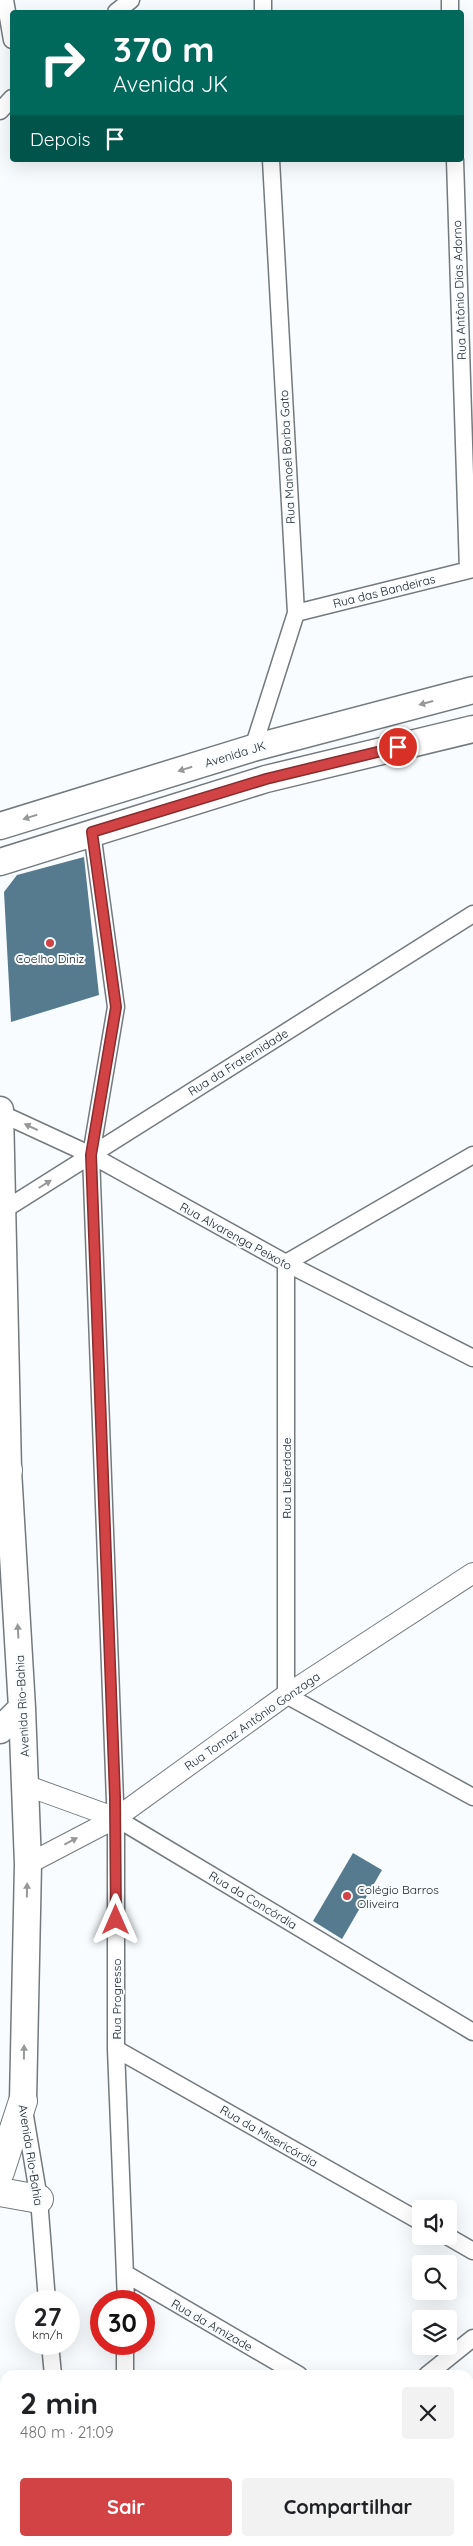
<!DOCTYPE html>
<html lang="pt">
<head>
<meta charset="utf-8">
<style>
	:root { --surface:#fff; --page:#f2f2f2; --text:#202124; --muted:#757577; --accent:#d24346 }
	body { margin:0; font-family:Quicksand,sans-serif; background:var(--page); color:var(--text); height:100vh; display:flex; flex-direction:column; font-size:19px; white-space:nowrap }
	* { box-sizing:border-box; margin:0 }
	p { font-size:16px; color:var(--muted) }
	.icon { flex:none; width:28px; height:28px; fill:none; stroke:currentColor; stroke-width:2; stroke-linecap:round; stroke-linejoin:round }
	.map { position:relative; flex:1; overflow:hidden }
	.details { position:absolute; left:0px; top:2370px; width:474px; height:176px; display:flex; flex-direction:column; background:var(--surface); border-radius:15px 15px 0 0; box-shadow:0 5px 20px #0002 }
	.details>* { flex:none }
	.top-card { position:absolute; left:10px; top:10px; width:454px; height:152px; border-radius:5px; box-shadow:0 5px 20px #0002; background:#00695c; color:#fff; overflow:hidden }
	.controls { position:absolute; left:412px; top:2200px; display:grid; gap:10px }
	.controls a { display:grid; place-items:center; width:45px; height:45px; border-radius:5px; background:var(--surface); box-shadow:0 5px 20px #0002; font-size:25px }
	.speed { position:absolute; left:15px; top:2290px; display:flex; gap:10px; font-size:25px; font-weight:700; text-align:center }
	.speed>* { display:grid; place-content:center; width:65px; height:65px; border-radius:50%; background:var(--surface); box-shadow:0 5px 20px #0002; line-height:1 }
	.speed small { font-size:12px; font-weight:400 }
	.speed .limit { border:8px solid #d22; background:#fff; color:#111 }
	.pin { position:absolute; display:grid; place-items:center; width:42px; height:42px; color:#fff; margin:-21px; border:2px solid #fff; border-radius:50%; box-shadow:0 1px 5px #0007 }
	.me { position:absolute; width:55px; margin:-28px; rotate:0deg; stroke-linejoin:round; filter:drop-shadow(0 0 4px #0008) }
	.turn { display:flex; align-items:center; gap:18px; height:105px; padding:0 20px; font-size:22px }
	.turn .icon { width:65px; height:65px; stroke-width:2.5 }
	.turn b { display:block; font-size:35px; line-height:42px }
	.then { display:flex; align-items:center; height:48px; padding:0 20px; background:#0003; gap:10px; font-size:19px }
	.round { display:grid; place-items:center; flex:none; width:52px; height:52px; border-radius:5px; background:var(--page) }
	.head { display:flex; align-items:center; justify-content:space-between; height:85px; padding:0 20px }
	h1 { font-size:30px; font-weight:800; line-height:38px }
	.cta { display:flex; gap:10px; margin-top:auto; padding:10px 20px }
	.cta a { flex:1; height:58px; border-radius:5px; background:var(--accent); color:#fff; font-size:20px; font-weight:800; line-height:58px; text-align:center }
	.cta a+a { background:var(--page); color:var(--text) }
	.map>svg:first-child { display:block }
</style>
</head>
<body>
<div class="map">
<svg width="473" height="2546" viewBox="0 0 473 2546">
	<rect width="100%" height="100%" fill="#f8fcfe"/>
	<path fill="#567a8e" d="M84,857l15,138 -88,27 -7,-130 13,-17z
		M353,1853l29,17 -40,69 -29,-18z"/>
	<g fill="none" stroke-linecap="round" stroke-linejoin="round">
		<defs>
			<path id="minor" d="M5,0l7,40
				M263,0v12
				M450,0v12
				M116,12l15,-12
				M0,111l12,-13
				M455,160l13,410
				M296,613l177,-44
				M253,748l43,-135 -25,-453
				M92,832l24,175 -25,148 25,673v221l10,252
				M0,1113l91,42 195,108 187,95
				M473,1155l-187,108v432l187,102
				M4,1210l469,-296
				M116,1818l357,214
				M116,2049l305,173
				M24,2110l15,89 8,102
				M447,2236l26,15
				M126,2274l173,101
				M50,2344l3,31
				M125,2375v-31
				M427,2375l46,-37"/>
			<path id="tertiary" d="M25,1785l91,33
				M28,1864l88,-46 170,-123 187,-122
				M469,2489l4,-4
				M395,2546l6,-5"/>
			<path id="primary" d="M0,826l253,-78 220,-58
				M0,862l266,-83 207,-50
				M0,1110l8,360 14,238 6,156 -5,237
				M0,1730l22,-22"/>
			<path id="trunk" d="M0,1456l8,14
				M0,2172l23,-71
				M0,2192l39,7
				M0,2512l2,34"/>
		</defs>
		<use href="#minor" stroke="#73797d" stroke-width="19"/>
		<use href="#tertiary" stroke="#73797d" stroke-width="22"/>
		<use href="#primary" stroke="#73797d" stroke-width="29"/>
		<use href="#trunk" stroke="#73797d" stroke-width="30"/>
		<use href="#minor" stroke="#fff" stroke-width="16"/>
		<use href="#tertiary" stroke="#fff" stroke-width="20"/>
		<use href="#primary" stroke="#fff" stroke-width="26"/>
		<use href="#trunk" stroke="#fff" stroke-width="28"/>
		<path stroke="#818586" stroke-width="4" stroke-dasharray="9 9" stroke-linecap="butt" d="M469,2420l4,-3
			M469,2434l4,-3
			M312,2546l6,-5
			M327,2546l6,-5"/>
	</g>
	<defs><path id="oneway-solid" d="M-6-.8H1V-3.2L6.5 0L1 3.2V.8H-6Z" transform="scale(1.25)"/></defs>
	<g fill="#979899">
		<use href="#oneway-solid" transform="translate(426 703) rotate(165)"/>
		<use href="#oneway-solid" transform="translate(185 769) rotate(163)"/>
		<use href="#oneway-solid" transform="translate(30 817) rotate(163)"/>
		<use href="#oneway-solid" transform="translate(31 1127) rotate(-155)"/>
		<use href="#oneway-solid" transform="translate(45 1184) rotate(-32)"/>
		<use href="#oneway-solid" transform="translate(18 1631) rotate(-93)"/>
		<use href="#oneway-solid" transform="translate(71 1841) rotate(-28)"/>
		<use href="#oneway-solid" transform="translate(27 1890) rotate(-89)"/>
		<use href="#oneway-solid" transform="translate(24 2052) rotate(-89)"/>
	</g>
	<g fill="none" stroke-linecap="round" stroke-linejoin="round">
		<defs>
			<path id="route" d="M116,1920l-1,-123 -24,-642 25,-148 -24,-175 174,-53 132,-32"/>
		</defs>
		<use href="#route" stroke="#882c2e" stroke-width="12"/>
		<use href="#route" stroke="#d24346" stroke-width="9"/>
	</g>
	<g fill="#d24346" stroke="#f8fcfe" stroke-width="2">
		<circle cx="50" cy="943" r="5"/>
		<circle cx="347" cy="1896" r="5"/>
	</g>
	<g text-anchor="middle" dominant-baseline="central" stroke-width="4" stroke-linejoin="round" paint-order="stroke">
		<g font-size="12" fill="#181b1c" stroke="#f8fcfe">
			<text transform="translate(459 290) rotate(-92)">Rua Antônio Dias Adorno</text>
			<text transform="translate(287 457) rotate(-93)">Rua Manoel Borba Gato</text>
			<text transform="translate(384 591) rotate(-14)">Rua das Bandeiras</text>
			<text transform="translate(235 754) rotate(-17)">Avenida JK</text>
			<text transform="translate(238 1062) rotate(-32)">Rua da Fraternidade</text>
			<text transform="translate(236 1236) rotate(29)">Rua Alvarenga Peixoto</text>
			<text transform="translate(286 1478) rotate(-90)">Rua Liberdade</text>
			<text transform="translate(22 1706) rotate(-93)">Avenida Rio-Bahia</text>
			<text transform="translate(252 1721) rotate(-35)">Rua Tomaz Antônio Gonzaga</text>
			<text transform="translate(253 1900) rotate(31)">Rua da Concórdia</text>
			<text transform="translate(116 1999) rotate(-90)">Rua Progresso</text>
			<text transform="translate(269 2136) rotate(30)">Rua da Misericórdia</text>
			<text transform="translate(31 2155) rotate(81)">Avenida Rio-Bahia</text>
			<text transform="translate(212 2325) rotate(30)">Rua da Amizade</text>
		</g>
		<g font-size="12" fill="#181b1c" stroke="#f8fcfe">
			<text x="50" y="958">Coelho Diniz</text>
			<text x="357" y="1889" text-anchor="start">Colégio Barros<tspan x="357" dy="14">Oliveira</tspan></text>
		</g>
	</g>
</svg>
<div class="controls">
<a><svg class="icon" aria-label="sound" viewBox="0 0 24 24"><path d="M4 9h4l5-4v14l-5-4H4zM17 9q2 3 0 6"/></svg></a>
<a><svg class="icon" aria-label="search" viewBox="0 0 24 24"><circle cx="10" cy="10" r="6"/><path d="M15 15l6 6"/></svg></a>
<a><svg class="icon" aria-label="layers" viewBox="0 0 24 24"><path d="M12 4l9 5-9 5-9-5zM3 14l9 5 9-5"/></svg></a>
</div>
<div class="speed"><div>27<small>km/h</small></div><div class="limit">30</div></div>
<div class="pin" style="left:398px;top:747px;background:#d93025"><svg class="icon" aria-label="arrive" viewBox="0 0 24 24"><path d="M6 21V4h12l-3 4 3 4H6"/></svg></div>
<svg class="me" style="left:116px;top:1920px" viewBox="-20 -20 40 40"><path d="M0-17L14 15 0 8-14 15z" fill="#d24346" stroke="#fff" stroke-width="4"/></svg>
<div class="top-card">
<div class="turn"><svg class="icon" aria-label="right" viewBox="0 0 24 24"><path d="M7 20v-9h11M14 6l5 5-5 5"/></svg><div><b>370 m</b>Avenida JK</div></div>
<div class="then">Depois<svg class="icon" aria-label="arrive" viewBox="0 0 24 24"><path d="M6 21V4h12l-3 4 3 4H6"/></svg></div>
</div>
<section class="details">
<div class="head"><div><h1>2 min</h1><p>480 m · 21:09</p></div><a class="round"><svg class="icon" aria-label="close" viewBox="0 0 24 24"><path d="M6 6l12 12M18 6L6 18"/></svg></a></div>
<div class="cta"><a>Sair</a><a>Compartilhar</a></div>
</section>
</div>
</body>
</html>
